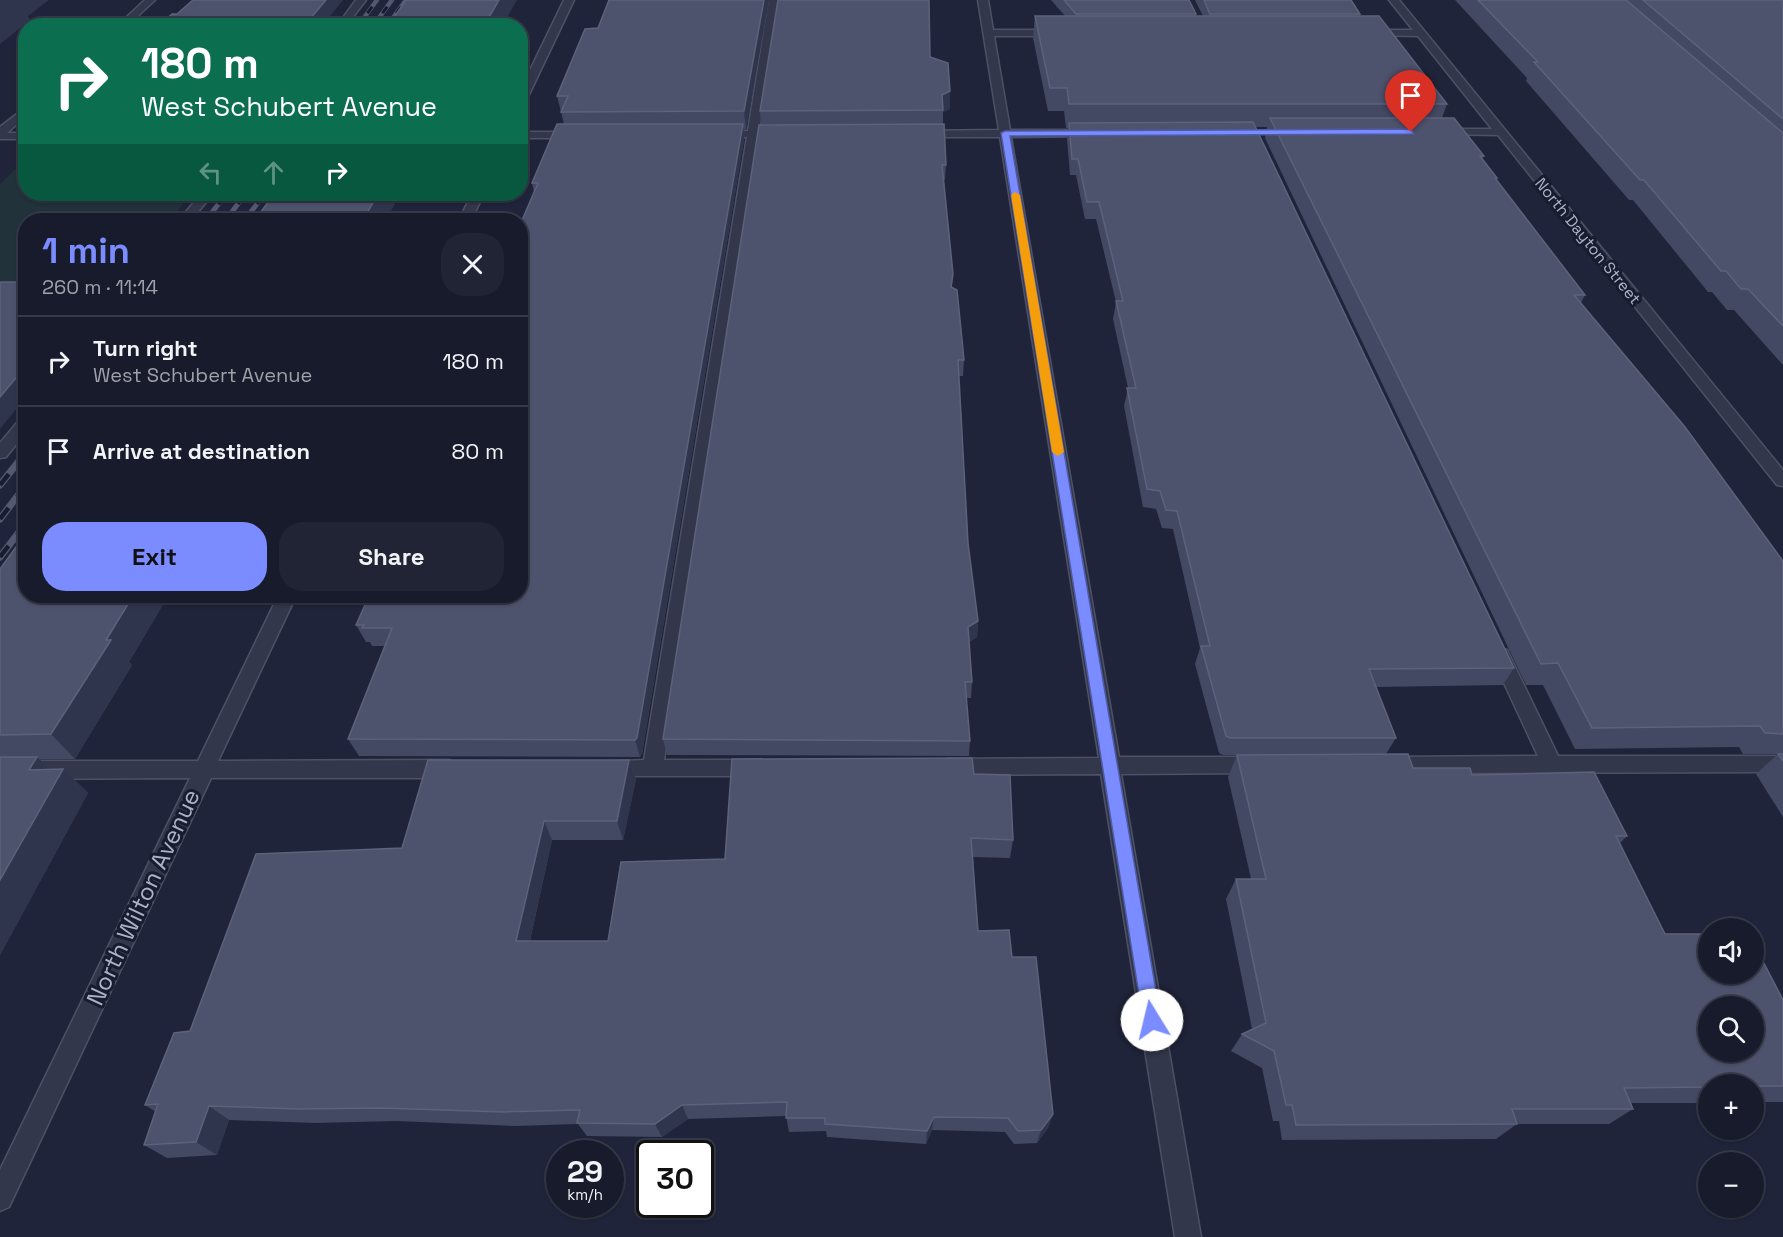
<!DOCTYPE html>
<html lang="en">
<head>
<meta charset="utf-8">
<style>
	:root { --surface:#171b2c; --page:#202434; --text:#f1f3f6; --muted:#9ea1a9; --line:#363948; --accent:#7a8cff }
	body { margin:0; font-family:"Space Grotesk",sans-serif; background:var(--page); color:var(--text); height:100vh; display:flex; flex-direction:column; font-size:22px; white-space:nowrap }
	* { box-sizing:border-box; margin:0 }
	p { font-size:20px; color:var(--muted) }
	.icon { flex:none; width:33px; height:33px; fill:none; stroke:currentColor; stroke-width:2; stroke-linecap:round; stroke-linejoin:round }
	.map { position:relative; flex:1; overflow:hidden }
	.side { position:absolute; left:18px; top:213px; width:510px; height:390px; display:flex; flex-direction:column; background:var(--surface); border-radius:24px; box-shadow:0 2px 4px #0004,0 0 0 2px var(--line) }
	.side>* { flex:none }
	.guide { position:absolute; left:18px; top:18px; width:510px; height:183px; border-radius:24px; box-shadow:0 2px 4px #0004,0 0 0 2px var(--line); background:#0b6e4f; color:#fff; overflow:hidden }
	.fabs { position:absolute; left:1698px; top:918px; display:grid; gap:12px }
	.fabs a { display:grid; place-items:center; width:66px; height:66px; border-radius:50%; background:var(--surface); box-shadow:0 2px 4px #0004,0 0 0 2px var(--line); font-size:30px }
	.speed { position:absolute; left:546px; top:1140px; display:flex; gap:12px; font-size:30px; font-weight:700; text-align:center }
	.speed>* { display:grid; place-content:center; width:78px; height:78px; border-radius:50%; background:var(--surface); box-shadow:0 2px 4px #0004,0 0 0 2px var(--line); line-height:1 }
	.speed small { font-size:15px; font-weight:400 }
	.speed .limit { border:3px solid #111; border-radius:9px; background:#fff; color:#111 }
	.pin { position:absolute; display:grid; place-items:center; width:51px; height:51px; color:#fff; margin:-62px -26px; border-radius:50% 50% 50% 0; rotate:-45deg; box-shadow:0 0 6px #0007 }
	.pin .icon { rotate:45deg }
	.me { position:absolute; width:66px; margin:-33px; rotate:351deg; stroke-linejoin:round; filter:drop-shadow(0 0 4px #0008) }
	.turn { display:flex; align-items:center; gap:21px; height:126px; padding:0 24px; font-size:27px }
	.turn .icon { width:78px; height:78px; stroke-width:2.5 }
	.turn b { display:block; font-size:42px; line-height:51px }
	.lanes { display:flex; align-items:center; height:57px; padding:0 24px; background:#0003; justify-content:center; gap:30px; direction:ltr }
	.lanes .off { opacity:.35 }
	.round { display:grid; place-items:center; flex:none; width:63px; height:63px; border-radius:24px; background:var(--page) }
	.headline { display:flex; align-items:center; justify-content:space-between; height:102px; padding:0 24px }
	h1 { font-size:36px; font-weight:800; line-height:45px; color:var(--accent) }
	.action { display:flex; gap:12px; margin-top:auto; padding:12px 24px }
	.action a { flex:1; height:69px; border-radius:24px; background:var(--accent); color:#111; font-size:24px; font-weight:800; line-height:69px; text-align:center }
	.action a+a { background:var(--page); color:var(--text) }
	ul { padding:0; list-style:none }
	li { display:flex; align-items:center; gap:18px; height:90px; padding:0 24px; border-top:2px solid var(--line) }
	li div { flex:1 }
	li b { display:block; font-size:22px }
	li em { font-style:normal }
	.map>svg:first-child { display:block }
</style>
</head>
<body>
<div class="map">
<svg width="1783" height="1237" viewBox="0 0 1783 1237">
	<rect width="100%" height="100%" fill="#1f243a"/>
	<path fill="#21323b" d="M23,162h2l1,32h165l-21,26h-144l-1,74h-25v-110z"/>
	<g fill="none" stroke-linecap="round" stroke-linejoin="round">
		<defs>
			<path id="minor" d="M145,0h10l-28,26h-10z
				M356,0h10l-20,26h-9z
				M564,0h10l-49,103 -5,3v-15z
				M769,0h10l-20,131h22l6,3 -6,3h-23l-94,623h91l7,2 3,6 -3,6 -7,2h-146l-7,-2 -3,-6 3,-6 42,-2 103,-623h-28l-6,-3 6,-3h29z
				M978,0h10l5,30h63l5,3 -5,3h-62l16,94h80l6,3 -6,3 -79,1 108,620h137l7,2 3,6 -3,6 -7,2 -135,1 80,463h-26l-74,-463 -153,1 -7,-2 -3,-6 3,-6 7,-2 151,-1 -99,-621h-80l-6,-3 6,-3 79,-1z
				M1389,0h10l384,470v16l-6,-1 -279,-350 -60,-1v-4l4,-1h50l-74,-93 -53,-1 -2,-2 5,-3h45z
				M26,107v9l-19,17h19v6h-26v-12z
				M520,132h57l6,3 -6,3h-57z
				M201,194h12l-22,26h-12z
				M472,194h12l-13,26h-12z
				M26,416v16l-20,25 -6,1v-15l21,-25z
				M278,596h18l-78,165 231,-1 7,3 3,6 -3,6 -7,3h-238l-202,429 -9,4v-41l190,-392 -190,1v-18h198z
				M1500,648l7,2 51,106h225v16l-394,1 -7,-2 -3,-6 3,-6 7,-2 149,-1 -47,-101 2,-5z"/>
		</defs>
		<use href="#minor" stroke="#4d5165" stroke-width="3"/>
		<use href="#minor" fill="#33374b" fill-rule="evenodd"/>
		<defs>
			<path id="rail-far2" d="M358,26l19,-26
				M373,26l19,-26
				M387,26l19,-26
				M223,199l4,-5
				M242,199l4,-5
				M261,199l4,-5"/>
			<path id="rail-far1" d="M206,220l18,-23
				M226,220l17,-23
				M245,220l17,-23
				M22,458l4,-6"/>
			<path id="rail" d="M0,485l23,-29
				M0,519l26,-34
				M0,557l26,-34"/>
		</defs>
		<use href="#rail-far2" stroke="#545972" stroke-width="4.5"/>
		<use href="#rail-far1" stroke="#545972" stroke-width="5"/>
		<use href="#rail" stroke="#545972" stroke-width="7"/>
		<use href="#rail-far2" stroke="#181c2f" stroke-width="3" stroke-dasharray="8" stroke-linecap="butt"/>
		<use href="#rail-far1" stroke="#181c2f" stroke-width="4" stroke-dasharray="10" stroke-linecap="butt"/>
		<use href="#rail" stroke="#181c2f" stroke-width="4.5" stroke-dasharray="14" stroke-linecap="butt"/>
	</g>
	<path fill="#434863" d="M609,0h160l-23,129h-3l1,11 -102,614 -2,3 -281,-1 -11,-17 37,-93h-13l-2,-4h-4l-10,-17 164,-29 2,-360 -2,-11 14,-33 -2,-9 32,-59 -7,-28 41,-68z
		M1051,0h138l7,14v2h7l-8,-16h156l9,14v2l87,88 -5,14 42,38 -2,3 15,19 -1,2 89,115 -4,8 202,258v256l-27,-43 22,-20h-35l-4,-7 -164,2 -32,-64h-17l-261,-547 2,-11h-12l259,541 -11,17 -127,2 20,51 -10,16 27,14 59,7 155,61 -7,7 45,91 118,66v102h-29v-18h-46v19h-77l2,6 -24,15h-92l-21,15 -214,1 -3,-19h-6l-11,-53 -31,-17 11,-17 10,-5 -26,-130 10,-20h15l-23,-102 9,-22h-14l-4,-2 -24,-89 5,-16 -27,-119 -11,-1 -6,-19 -13,-2 -19,-101 4,-18 -15,-69 3,-17 -20,-83h-11l-9,-44h-6l-3,-36 1,-11h-2l-2,-17h-16l-15,-73 2,-22h30z
		M1455,0h328v365l-49,-55h-7l-15,-18h-4l-75,-92h-4l-103,-119 1,-3z
		M930,57l20,52 -7,3v12l3,41 -1,15h-1l9,94 -1,13 12,73 -1,16h-4l9,167 10,78 -1,16 -8,5 3,40 -1,16h-5l4,43 -1,15 -302,-1 -4,-16 98,-614 -1,-14z
		M0,569l26,27h142l-39,66 3,3 -57,94h-36l11,10h13l25,24 -88,162z
		M629,760l7,19 -13,61h-71l-22,101h78l117,-82 249,-85 39,66 -3,18 -37,-1 5,74 34,26 41,157 -5,14 -11,15 -23,1 -9,-12 -73,-2 -6,14 -99,-7 -1,-6 -37,1 -3,-16 -98,3 -26,18 -75,-1 -9,-12 -63,2 -119,-5 -81,2 -86,-3 -12,35 -50,3 -23,-13 12,-33 -11,-7 45,-74 212,-183z"/>
	<path fill="#30354e" d="M0,0h49l-21,16 2,4 -30,24z
		M326,0h17l-21,26h-18z
		M499,0h18l-15,26h-18z
		M764,0h5l-23,129 -2,-18z
		M950,91v18l-7,3 -1,-17z
		M743,124l1,16 -102,614 -2,3 -5,-17z
		M378,194h19l-4,6 2,4 -9,16h-23z
		M26,366v31l-26,32v-32z
		M133,596h35l-39,66 3,3 -57,94 -24,-25z
		M978,621l-1,16 -11,6 2,-16z
		M37,757l22,21 4,-9 25,24 -88,162v-75l29,-110z
		M629,760l7,19 -13,61 -6,-19z
		M544,821l8,19 -26,118 -10,-17z
		M682,1105l6,14 -26,18 -7,-13z
		M209,1106l20,14 -12,35 -21,-13z
		M1053,1114l-5,14 -11,15 4,-13z
		M934,1117l-2,13 -6,14 1,-13z"/>
	<path fill="#4e536d" stroke="#5d627b" stroke-width="1.5" fill-rule="evenodd" d="M193,0h133l-22,26h-145l13,-12h5z
		M406,0h93l-15,26h-96z
		M609,0h155l-20,111 -183,1 7,-16h-11l28,-67 13,-1z
		M778,0h151l1,57 18,6 2,28 -8,4 1,15 -183,1z
		M1064,0h125l7,14h-120z
		M1204,0h147l9,14h-150z
		M1478,0h148l157,133v193l-35,-37h-7l-15,-18h-5l-77,-91h-4l-106,-118h4z
		M1643,0h140v119z
		M1035,16h344l68,88h-378l-2,-16h-17z
		M1270,118h184l30,38h-4l17,22h-2l90,117h-11l111,132 98,134v173l-18,-1 -5,-7 -168,2 -34,-65 -17,1z
		M1253,122l261,546 -145,1 27,69h-166l-4,-2 -25,-90h9l-33,-135 -11,-1 -6,-19 -13,-2 -20,-101h9l-20,-87h7l-24,-99h-12l-9,-43h-6l-3,-36z
		M557,124h186l-106,614 -2,2 -287,-1 44,-111h-30l2,-3h-8l13,-29h151v-358l5,-10h-5v-3l18,-42h-6z
		M944,124l2,41h-4l11,109 -2,13 6,3 7,70h-6l10,183 10,78 -10,6 4,55h-7l5,59 -307,-2 96,-614z
		M274,194h104l-15,26h-108z
		M0,282h26v84l-26,31z
		M26,533v63h107l-27,44h5l-60,94 -51,1v-166z
		M1408,754l5,14h57l2,7 122,-3 33,64h-11l49,98h43v40h46v-30l29,56v86h-29v-2h-46v3l-84,1 9,21h-121l5,15 -221,1 -4,-20h-6l-12,-54 -32,-17 24,-11 -30,-144h30l-29,-124zM1708,1006h46v46h-46z
		M1778,754h5v7z
		M0,757h37l-8,13 34,-1 -63,111z
		M972,758l2,16 36,1 3,65 -42,-2 7,93 31,-1 3,27h24l17,157 -12,16 -23,1 -10,-13 -74,-1 -7,14 -102,-7v-6h-39l1,-16 -105,3 -27,19 -78,-1 3,-13 -77,2 -122,-4 -83,1 -89,-3 -13,36 -52,3 14,-41 -13,1 29,-72 16,-2 66,-177 146,-6 26,-88h201l-12,61h-73l-28,120h92l13,-79 104,-3 7,-100z"/>
	<path fill="#7a8cff" stroke="#4f5ba6" stroke-width="1.5" d="M1411,129l3,5 -404,2 151,884 -3,6 -6,3 -6,-3 -3,-6 -142,-887 4,-2z"/>
	<path fill="#f59e0b" d="M1015,192l5,3 44,257 -6,4 -6,-4 -41,-257z"/>
	<g text-anchor="middle" dominant-baseline="central" stroke-width="6" stroke-linejoin="round" paint-order="stroke">
		<g font-size="16" fill="#adb1c7" stroke="#181c2f">
			<text transform="translate(1588 241) rotate(51)">North Dayton Street</text>
		</g>
		<g font-size="24" fill="#adb1c7" stroke="#181c2f">
			<text transform="translate(143 897) rotate(-65)">North Wilton Avenue</text>
		</g>
	</g>
</svg>
<div class="fabs">
<a><svg class="icon" aria-label="sound" viewBox="0 0 24 24"><path d="M4 9h4l5-4v14l-5-4H4zM17 9q2 3 0 6"/></svg></a>
<a><svg class="icon" aria-label="search" viewBox="0 0 24 24"><circle cx="10" cy="10" r="6"/><path d="M15 15l6 6"/></svg></a>
<a>+</a>
<a>−</a>
</div>
<div class="speed"><div>29<small>km/h</small></div><div class="limit">30</div></div>
<div class="pin" style="left:1411px;top:132px;background:#d93025"><svg class="icon" aria-label="arrive" viewBox="0 0 24 24"><path d="M6 21V4h12l-3 4 3 4H6"/></svg></div>
<svg class="me" style="left:1152px;top:1020px" viewBox="-20 -20 40 40"><circle r="19" fill="#fff"/><path d="M0-13L10 11 0 6-10 11z" fill="#7a8cff"/></svg>
<div class="guide">
<div class="turn"><svg class="icon" aria-label="right" viewBox="0 0 24 24"><path d="M7 20v-9h11M14 6l5 5-5 5"/></svg><div><b>180 m</b>West Schubert Avenue</div></div>
<div class="lanes"><svg class="icon off" aria-label="left" viewBox="0 0 24 24"><path d="M17 20v-9H6M10 6l-5 5 5 5"/></svg><svg class="icon off" aria-label="ahead" viewBox="0 0 24 24"><path d="M12 20V5M6 11l6-6 6 6"/></svg><svg class="icon" aria-label="right" viewBox="0 0 24 24"><path d="M7 20v-9h11M14 6l5 5-5 5"/></svg></div>
</div>
<section class="side">
<div class="headline"><div><h1>1 min</h1><p>260 m · 11:14</p></div><a class="round"><svg class="icon" aria-label="close" viewBox="0 0 24 24"><path d="M6 6l12 12M18 6L6 18"/></svg></a></div>
<ul>
<li><svg class="icon" aria-label="right" viewBox="0 0 24 24"><path d="M7 20v-9h11M14 6l5 5-5 5"/></svg><div><b>Turn right</b><p>West Schubert Avenue</p></div><em>180 m</em></li>
<li><svg class="icon" aria-label="arrive" viewBox="0 0 24 24"><path d="M6 21V4h12l-3 4 3 4H6"/></svg><div><b>Arrive at destination</b></div><em>80 m</em></li>
</ul>
<div class="action"><a>Exit</a><a>Share</a></div>
</section>
</div>
</body>
</html>
